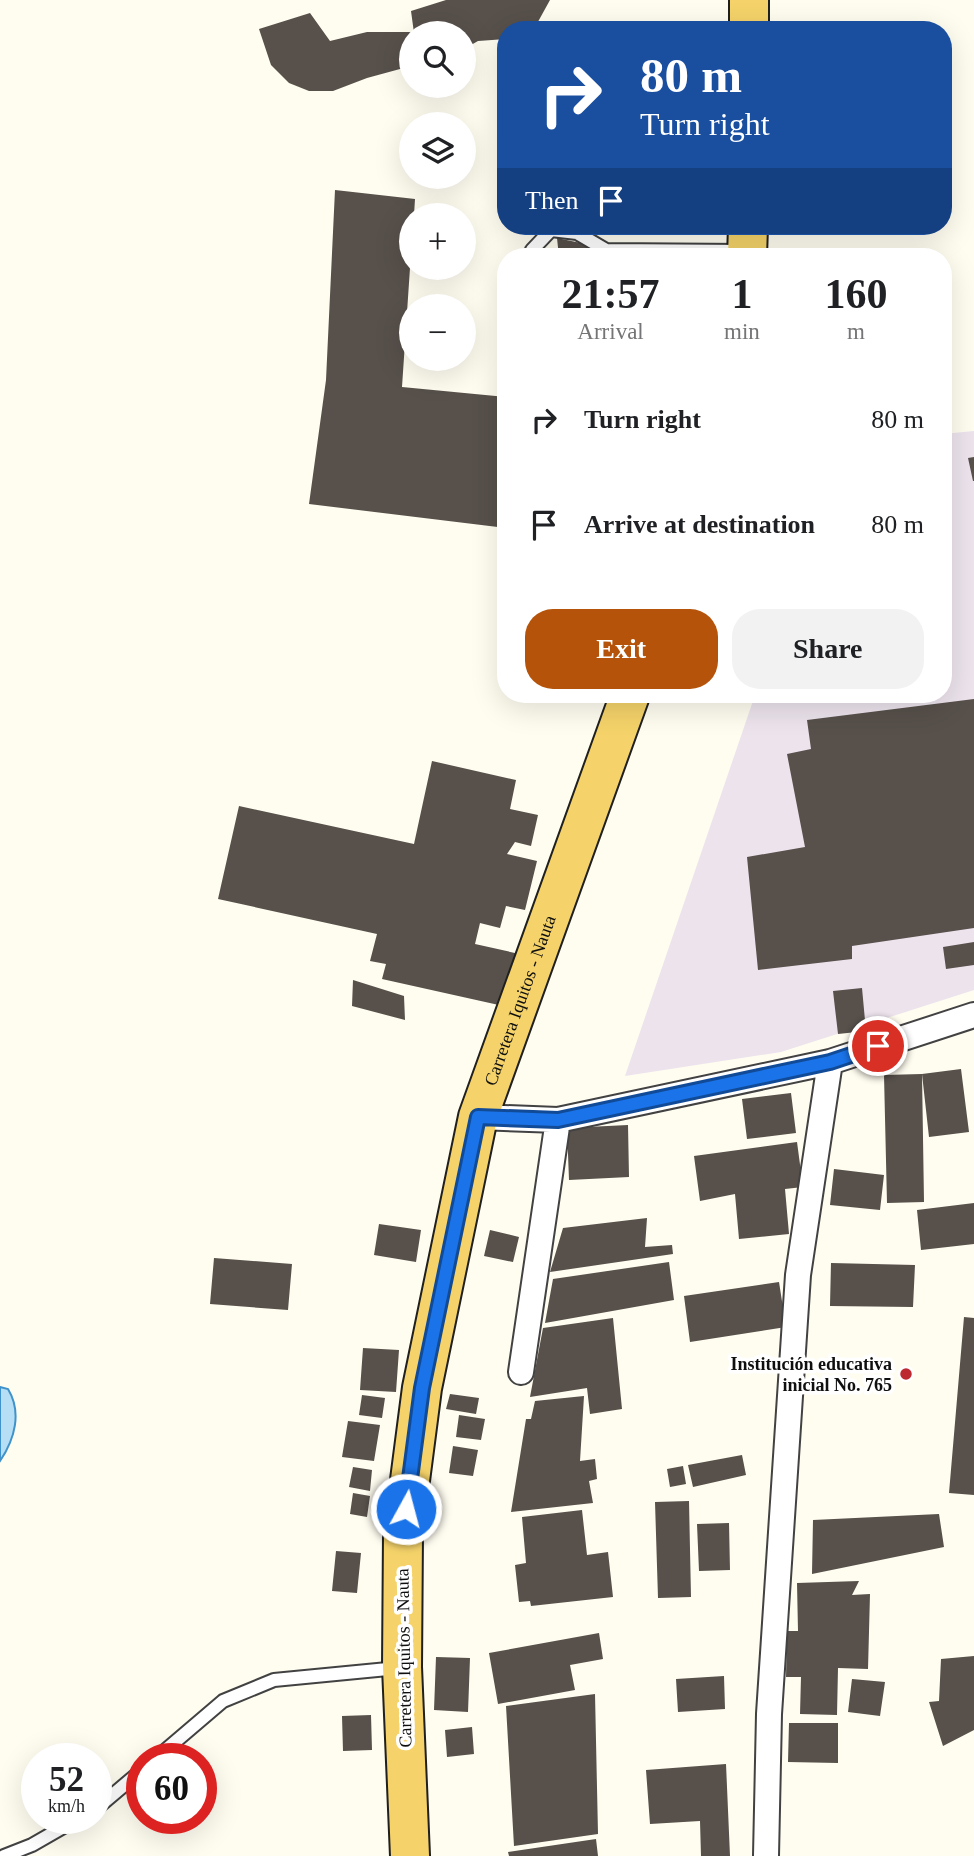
<!DOCTYPE html>
<html lang="en">
<head>
<meta charset="utf-8">
<style>
	:root { --surface:#fff; --page:#f2f2f2; --text:#202124; --muted:#757577; --accent:#b45309 }
	body { margin:0; font-family:Georgia,serif; background:var(--page); color:var(--text); height:100vh; display:flex; flex-direction:column; font-size:26px; white-space:nowrap }
	* { box-sizing:border-box; margin:0 }
	p { font-size:23px; color:var(--muted) }
	.icon { flex:none; width:38px; height:38px; fill:none; stroke:currentColor; stroke-width:2; stroke-linecap:round; stroke-linejoin:round }
	.map { position:relative; flex:1; overflow:hidden }
	.drawer { position:absolute; left:497px; top:248px; width:455px; height:455px; display:flex; flex-direction:column; background:var(--surface); border-radius:28px; box-shadow:0 7px 28px #0002 }
	.drawer>* { flex:none }
	.top-card { position:absolute; left:497px; top:21px; width:455px; height:214px; border-radius:28px; box-shadow:0 7px 28px #0002; background:#1a4fa0; color:#fff; overflow:hidden }
	.fabs { position:absolute; left:399px; top:21px; display:grid; gap:14px }
	.fabs a { display:grid; place-items:center; width:77px; height:77px; border-radius:50%; background:var(--surface); box-shadow:0 7px 28px #0002; font-size:35px }
	.speed { position:absolute; left:21px; top:1743px; display:flex; gap:14px; font-size:35px; font-weight:700; text-align:center }
	.speed>* { display:grid; place-content:center; width:91px; height:91px; border-radius:50%; background:var(--surface); box-shadow:0 7px 28px #0002; line-height:1 }
	.speed small { font-size:18px; font-weight:400 }
	.speed .limit { border:10px solid #d22; background:#fff; color:#111 }
	.pin { position:absolute; display:grid; place-items:center; width:60px; height:60px; color:#fff; margin:-30px; border:4px solid #fff; border-radius:50%; box-shadow:0 2px 7px #0007 }
	.me { position:absolute; width:77px; margin:-38px; rotate:7deg; stroke-linejoin:round; filter:drop-shadow(0 0 5px #0008) }
	.turn { display:flex; align-items:center; gap:24px; height:147px; padding:0 28px; font-size:32px }
	.turn .icon { width:91px; height:91px; stroke-width:2.5 }
	.turn b { display:block; font-size:49px; line-height:60px }
	.then { display:flex; align-items:center; height:66px; padding:0 28px; background:#0003; gap:14px; font-size:26px }
	.eta { display:flex; justify-content:space-evenly; align-items:center; height:119px; text-align:center }
	.eta b { font-size:42px; font-weight:800; line-height:49px }
	.primary-button { display:flex; gap:14px; margin-top:auto; padding:14px 28px }
	.primary-button a { flex:1; height:80px; border-radius:28px; background:var(--accent); color:#fff; font-size:28px; font-weight:800; line-height:80px; text-align:center }
	.primary-button a+a { background:var(--page); color:var(--text) }
	ul { padding:0; list-style:none }
	li { display:flex; align-items:center; gap:21px; height:105px; padding:0 28px }
	li div { flex:1 }
	li b { display:block; font-size:26px }
	li em { font-style:normal }
	.map>svg:first-child { display:block }
</style>
</head>
<body>
<div class="map">
<svg width="974" height="1856" viewBox="0 0 974 1856">
	<rect width="100%" height="100%" fill="#fffcf0"/>
	<path fill="#ece3ed" d="M974,431v559l-193,62 -156,24 130,-381h188v-261z"/>
	<path fill="#b6def5" stroke="#3f93ca" stroke-width="2" d="M0,1387l8,2c14,23 7,50 -8,72z"/>
	<path fill="#57504b" d="M446,0h104l-16,29 -28,1v9l-28,2 -14,8v-16h-50l-3,-22z
		M310,13l20,28 37,-9h44v34l-44,12 -34,13h-24l-20,-8 -18,-18 -12,-36z
		M335,190l80,9 -1,16h-3v38l-9,134 104,10v131l-197,-24 17,-124z
		M557,238l33,7 1,12h-32z
		M974,457v24h-1l-5,-23z
		M974,699v229l-122,18v13l-94,11 -11,-113 58,-10 -18,-93 24,-5 -4,-29z
		M432,761l84,19 -6,29 28,6 -7,31 -16,-4 -8,12 30,7 -12,49 -19,-4 -6,22 -20,-5 -5,21 49,11 -12,53 -130,-29 4,-15 -16,-3 7,-27 -159,-35 21,-93 175,38z
		M974,942v23l-28,4 -3,-22z
		M353,980l51,16 1,24 -53,-14z
		M862,988l4,43 -28,3 -5,-43z
		M961,1069l8,63 -40,5 -7,-63z
		M922,1074l2,128 -37,1 -3,-128z
		M791,1093l5,40 -49,6 -5,-40z
		M628,1125l1,52 -60,3 -2,-52z
		M797,1142l6,45 -18,2 4,45 -50,5 -4,-45 -35,7 -6,-45z
		M834,1169l50,6 -4,35 -50,-5z
		M974,1203v41l-53,6 -4,-40z
		M647,1218l-2,29 27,-2 1,9 -123,18 13,-44z
		M379,1224l42,6 -5,32 -42,-7z
		M490,1230l29,7 -6,25 -29,-6z
		M214,1258l78,6 -4,46 -78,-6z
		M669,1262l5,38 -129,23 8,-44z
		M831,1263l84,2 -2,42 -83,-1z
		M779,1282l7,45 -96,15 -6,-46z
		M964,1317l10,1v177l-25,-2z
		M613,1318l9,91 -32,5 -3,-26 -57,9 13,-69z
		M363,1348l36,2 -3,42 -36,-2z
		M450,1394l29,4 -3,16 -30,-5z
		M362,1395l23,3 -3,20 -23,-3z
		M584,1396l-4,65 15,-2 2,20 -8,2 4,22 -82,9 15,-93h5l4,-18z
		M459,1415l26,4 -4,21 -25,-3z
		M348,1421l32,4 -6,36 -32,-4z
		M453,1446l25,4 -5,26 -24,-3z
		M742,1455l4,20 -53,12 -5,-22z
		M683,1466l3,18 -16,3 -3,-18z
		M353,1467l19,3 -2,21 -21,-4z
		M353,1493l17,3 -3,21 -17,-3z
		M689,1501l2,96 -33,1 -3,-96z
		M582,1510l5,45 21,-3 5,45 -82,9 -1,-5 -11,1 -4,-37 11,-2 -4,-46z
		M939,1514l5,33 -132,27 1,-54z
		M729,1523l1,47 -31,1 -2,-47z
		M336,1551l25,2 -4,40 -25,-2z
		M859,1581l-7,14 18,-1 -2,75 -30,-1 -1,47 -37,-1 1,-37h-15l1,-46h11l-1,-48z
		M599,1633l4,26 -33,6 5,25 -77,14 -9,-51z
		M974,1656v74l-31,16 -14,-44 10,-1 2,-42z
		M436,1657l34,1 -2,54 -34,-2z
		M724,1676l1,33 -47,3 -2,-33z
		M852,1679l33,3 -5,34 -32,-4z
		M595,1694l3,140 -84,12 -8,-140z
		M371,1715l1,35 -29,1 -1,-35z
		M789,1723h49v40l-50,-1z
		M472,1727l2,27 -27,3 -2,-27z
		M726,1764l4,92h-29l-1,-35 -50,3 -4,-54z
		M596,1839l2,17h-89l-1,-4z"/>
	<g fill="none" stroke-linecap="round" stroke-linejoin="round">
		<defs>
			<path id="service" d="M531,257l1,-7 19,-20 26,3 29,17 138,1
				M155,1759l68,-58 51,-21 124,-12
				M96,1809l46,-39
				M4,1856l28,-11 47,-27"/>
			<path id="minor" d="M478,1117l80,3 272,-58 144,-47
				M521,1372l37,-252
				M766,1856l3,-142 29,-439 32,-213"/>
			<g id="primary">
				<path d="M749,30v-30"/>
				<path d="M747,257l1,-31"/>
				<path id="s1" d="M410,1856l-8,-189 1,-133 19,-146 56,-271 152,-422"/>
			</g>
		</defs>
		<use href="#service" stroke="#424242" stroke-width="16"/>
		<use href="#minor" stroke="#424242" stroke-width="28"/>
		<use href="#primary" stroke="#202020" stroke-width="42"/>
		<use href="#service" stroke="#fff" stroke-width="12"/>
		<use href="#minor" stroke="#fff" stroke-width="24"/>
		<use href="#primary" stroke="#f5d36a" stroke-width="38"/>
	</g>
	<g fill="none" stroke-linecap="round" stroke-linejoin="round">
		<defs>
			<path id="route" d="M406,1509l16,-121 56,-271 80,3 272,-58 48,-16"/>
		</defs>
		<use href="#route" stroke="#114b97" stroke-width="18"/>
		<use href="#route" stroke="#1a73e8" stroke-width="12"/>
	</g>
	<circle fill="#bc2931" stroke="#fff" stroke-width="2.5" cx="906" cy="1374" r="7"/>
	<g text-anchor="middle" dominant-baseline="central" stroke-width="7" stroke-linejoin="round" paint-order="stroke">
		<g font-size="18" fill="#0f0f0f" stroke="#fff">
			<text stroke="none"><textPath href="#s1" startOffset="870">Carretera Iquitos - Nauta</textPath></text>
			<text transform="translate(404 1658) rotate(-91)">Carretera Iquitos - Nauta</text>
		</g>
		<g font-size="18" font-weight="bold" fill="#0f0f0f" stroke="#fff" text-anchor="end">
			<text x="892" y="1364">Institución educativa<tspan x="892" dy="21">inicial No. 765</tspan></text>
		</g>
	</g>
</svg>
<div class="fabs">
<a><svg class="icon" aria-label="search" viewBox="0 0 24 24"><circle cx="10" cy="10" r="6"/><path d="M15 15l6 6"/></svg></a>
<a><svg class="icon" aria-label="layers" viewBox="0 0 24 24"><path d="M12 4l9 5-9 5-9-5zM3 14l9 5 9-5"/></svg></a>
<a>+</a>
<a>−</a>
</div>
<div class="speed"><div>52<small>km/h</small></div><div class="limit">60</div></div>
<div class="pin" style="left:878px;top:1046px;background:#d93025"><svg class="icon" aria-label="arrive" viewBox="0 0 24 24"><path d="M6 21V4h12l-3 4 3 4H6"/></svg></div>
<svg class="me" style="left:406px;top:1509px" viewBox="-20 -20 40 40"><circle r="17" fill="#1a73e8" stroke="#fff" stroke-width="3"/><path d="M0-11L8 9 0 5-8 9z" fill="#fff"/></svg>
<div class="top-card">
<div class="turn"><svg class="icon" aria-label="right" viewBox="0 0 24 24"><path d="M7 20v-9h11M14 6l5 5-5 5"/></svg><div><b>80 m</b>Turn right</div></div>
<div class="then">Then<svg class="icon" aria-label="arrive" viewBox="0 0 24 24"><path d="M6 21V4h12l-3 4 3 4H6"/></svg></div>
</div>
<section class="drawer">
<div class="eta">
<div><b>21:57</b><p>Arrival</p></div>
<div><b>1</b><p>min</p></div>
<div><b>160</b><p>m</p></div>
</div>
<ul>
<li><svg class="icon" aria-label="right" viewBox="0 0 24 24"><path d="M7 20v-9h11M14 6l5 5-5 5"/></svg><div><b>Turn right</b></div><em>80 m</em></li>
<li><svg class="icon" aria-label="arrive" viewBox="0 0 24 24"><path d="M6 21V4h12l-3 4 3 4H6"/></svg><div><b>Arrive at destination</b></div><em>80 m</em></li>
</ul>
<div class="primary-button"><a>Exit</a><a>Share</a></div>
</section>
</div>
</body>
</html>
